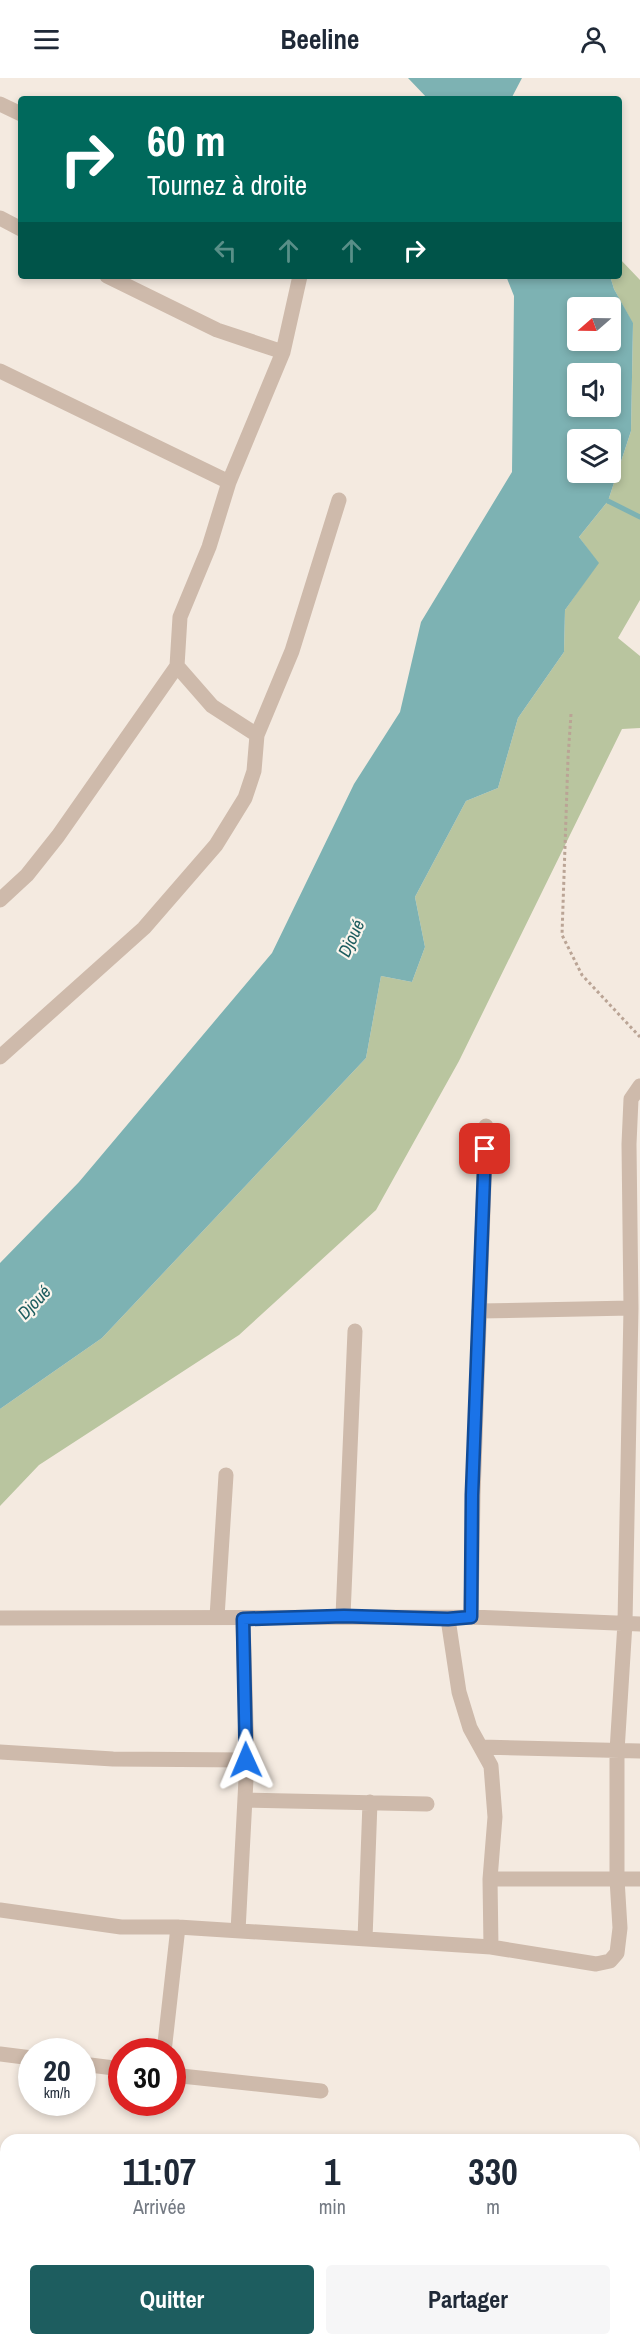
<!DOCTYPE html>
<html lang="fr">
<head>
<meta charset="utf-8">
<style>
	:root { --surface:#fff; --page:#f6f6f7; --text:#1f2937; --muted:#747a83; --accent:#1d5d5f }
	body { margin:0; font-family:"Archivo Narrow",sans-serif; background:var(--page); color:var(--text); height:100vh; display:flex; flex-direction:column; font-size:22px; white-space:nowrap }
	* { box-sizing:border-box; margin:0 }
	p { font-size:20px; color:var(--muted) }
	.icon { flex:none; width:33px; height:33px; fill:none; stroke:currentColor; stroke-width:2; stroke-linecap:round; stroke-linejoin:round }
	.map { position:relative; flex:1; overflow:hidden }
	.side { position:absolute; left:0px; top:2056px; width:640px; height:212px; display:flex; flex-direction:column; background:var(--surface); border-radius:18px 18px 0 0; box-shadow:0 3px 9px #0003 }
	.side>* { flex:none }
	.top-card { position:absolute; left:18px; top:18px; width:604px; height:183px; border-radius:6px; box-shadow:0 3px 9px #0003; background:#00695c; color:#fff; overflow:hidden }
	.needle { width:39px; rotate:250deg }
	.fabs { position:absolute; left:567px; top:219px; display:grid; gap:12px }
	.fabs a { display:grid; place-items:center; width:54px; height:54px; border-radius:6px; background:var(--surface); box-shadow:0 3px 9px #0003; font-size:30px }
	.speed { position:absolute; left:18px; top:1960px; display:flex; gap:12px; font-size:30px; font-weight:700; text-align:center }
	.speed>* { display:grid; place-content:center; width:78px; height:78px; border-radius:50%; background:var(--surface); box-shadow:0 3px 9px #0003; line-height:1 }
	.speed small { font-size:15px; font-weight:400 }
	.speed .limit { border:9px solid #d22; background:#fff; color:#111 }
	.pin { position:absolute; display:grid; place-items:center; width:51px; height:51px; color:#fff; margin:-26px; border-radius:12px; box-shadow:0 3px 9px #0006 }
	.me { position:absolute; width:66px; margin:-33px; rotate:359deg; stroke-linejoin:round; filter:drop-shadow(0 0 4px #0008) }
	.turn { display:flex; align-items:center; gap:21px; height:126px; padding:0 30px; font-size:27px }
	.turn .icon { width:78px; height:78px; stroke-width:2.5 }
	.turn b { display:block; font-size:42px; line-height:51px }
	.lanes { display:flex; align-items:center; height:57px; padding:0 30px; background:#0003; justify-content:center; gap:30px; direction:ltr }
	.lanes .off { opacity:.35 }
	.eta { display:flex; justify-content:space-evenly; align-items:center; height:102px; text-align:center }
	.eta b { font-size:36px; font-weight:700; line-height:42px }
	.primary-button { display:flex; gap:12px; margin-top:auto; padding:12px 30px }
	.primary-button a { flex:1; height:69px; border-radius:6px; background:var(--accent); color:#fff; font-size:24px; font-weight:700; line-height:69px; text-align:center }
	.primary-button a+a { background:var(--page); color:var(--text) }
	header { display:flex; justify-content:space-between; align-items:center; height:78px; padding:0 30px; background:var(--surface); font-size:27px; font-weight:700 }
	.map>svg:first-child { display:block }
</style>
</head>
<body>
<header><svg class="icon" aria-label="menu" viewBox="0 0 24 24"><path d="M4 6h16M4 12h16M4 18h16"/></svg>Beeline<svg class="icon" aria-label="person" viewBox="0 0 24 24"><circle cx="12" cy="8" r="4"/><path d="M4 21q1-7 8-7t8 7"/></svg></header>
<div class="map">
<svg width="640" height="2267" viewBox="0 0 640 2267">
	<rect width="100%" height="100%" fill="#f4eae0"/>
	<path fill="#b9c59f" d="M620,181l20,21v320l-22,38 22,18v72l-18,1 -163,332 -83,149 -137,125 -200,130 -39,41v-97l102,-71 264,-280 15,-82 31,6 13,-35 -10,-50 51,-96 32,-13 20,-70 46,-66 1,-42 33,-47 -19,-26 29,-36 23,-70 2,-107 -19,-35 -4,-13h10z"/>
	<path fill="#7db2b3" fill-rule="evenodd" d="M408,0h114l-11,21h-83z
		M506,198h104l4,13 19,34 -2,108 -23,70 -29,36 20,26 -34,47 -1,42 -46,66 -20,70 -32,13 -51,96 10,50 -13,35 -31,-6 -15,82 -264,280 -102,71v-146l79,-81 193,-229 82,-169 46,-72 21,-90 91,-150 2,-176zM578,230h32v32h-32zM578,296h32v32h-32zM578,362h32v32h-32z"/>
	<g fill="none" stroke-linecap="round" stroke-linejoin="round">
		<path stroke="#7db2b3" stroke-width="5" d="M608,423l32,16"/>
		<path stroke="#baa495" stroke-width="3" stroke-dasharray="3 3" stroke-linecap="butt" d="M571,636l-3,44 -6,177 20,40 58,62"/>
		<path stroke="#cebaab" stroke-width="15" d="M0,26l21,10
			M0,140l21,11
			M107,198l110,54 66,22
			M0,293l229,111
			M177,588l35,40 45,29
			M0,822l27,-25 31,-39 119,-170 3,-49 29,-70 20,-65 54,-130 17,-76
			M0,979l144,-129 72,-83 29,-47 9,-27 3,-36 35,-84 47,-151
			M479,1233l152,-3
			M343,1538l12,-285
			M217,1539l9,-142
			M471,1539l2,-122 13,-369
			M0,1540l471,-1 169,7
			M448,1541l11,73 11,36 21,38 4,51 -5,62 1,68
			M481,1669l159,4
			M0,1674l113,7 134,1
			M245,1722l182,4
			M490,1801h150
			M0,1832l121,17h57l313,20 105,17 14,-3 7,-8 3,-25 -3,-49v-128l8,-128 6,-315 -2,-164 2,-45 9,-13
			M238,1853l9,-171 -4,-141
			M365,1861l5,-137
			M164,1974l14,-125
			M0,1976l32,4
			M82,1986l40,5
			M172,1997l149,16"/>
	</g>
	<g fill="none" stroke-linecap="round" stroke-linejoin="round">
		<defs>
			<path id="route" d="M246,1682l-3,-141 101,-3 104,3 23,-2 1,-122 13,-346"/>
		</defs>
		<use href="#route" stroke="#114b97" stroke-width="15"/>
		<use href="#route" stroke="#1a73e8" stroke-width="10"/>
	</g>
	<g text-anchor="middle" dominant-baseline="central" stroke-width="4.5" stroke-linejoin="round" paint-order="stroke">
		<g font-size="18" font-style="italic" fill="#1d5d5f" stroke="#fbf5ed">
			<text transform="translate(351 860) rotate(-65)">Djoué</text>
			<text transform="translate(34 1224) rotate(-46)">Djoué</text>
		</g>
	</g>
</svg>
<div class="fabs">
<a><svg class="needle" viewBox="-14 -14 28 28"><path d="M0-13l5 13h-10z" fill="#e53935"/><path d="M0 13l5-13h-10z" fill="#747a83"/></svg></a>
<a><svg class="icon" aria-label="sound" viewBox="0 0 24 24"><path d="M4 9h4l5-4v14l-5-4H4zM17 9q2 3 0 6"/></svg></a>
<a><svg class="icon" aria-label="layers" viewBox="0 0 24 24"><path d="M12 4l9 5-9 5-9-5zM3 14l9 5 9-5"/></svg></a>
</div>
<div class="speed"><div>20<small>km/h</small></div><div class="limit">30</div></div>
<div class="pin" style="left:485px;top:1071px;background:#d93025"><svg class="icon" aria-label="arrive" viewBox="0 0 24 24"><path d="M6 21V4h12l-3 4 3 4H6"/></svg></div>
<svg class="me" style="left:246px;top:1682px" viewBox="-20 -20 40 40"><path d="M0-17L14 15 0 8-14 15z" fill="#1a73e8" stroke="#fff" stroke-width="4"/></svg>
<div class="top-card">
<div class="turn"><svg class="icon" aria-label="right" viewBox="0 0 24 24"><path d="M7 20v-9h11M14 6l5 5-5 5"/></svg><div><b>60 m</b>Tournez à droite</div></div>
<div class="lanes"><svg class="icon off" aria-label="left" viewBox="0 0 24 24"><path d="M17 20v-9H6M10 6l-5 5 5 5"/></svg><svg class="icon off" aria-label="ahead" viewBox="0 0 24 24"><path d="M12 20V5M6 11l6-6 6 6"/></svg><svg class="icon off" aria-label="ahead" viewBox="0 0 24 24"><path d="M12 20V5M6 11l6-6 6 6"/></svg><svg class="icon" aria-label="right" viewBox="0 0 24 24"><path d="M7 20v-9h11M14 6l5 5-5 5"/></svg></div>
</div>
<section class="side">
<div class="eta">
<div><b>11:07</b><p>Arrivée</p></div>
<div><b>1</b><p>min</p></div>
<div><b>330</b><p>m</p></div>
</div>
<div class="primary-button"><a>Quitter</a><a>Partager</a></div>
</section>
</div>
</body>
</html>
